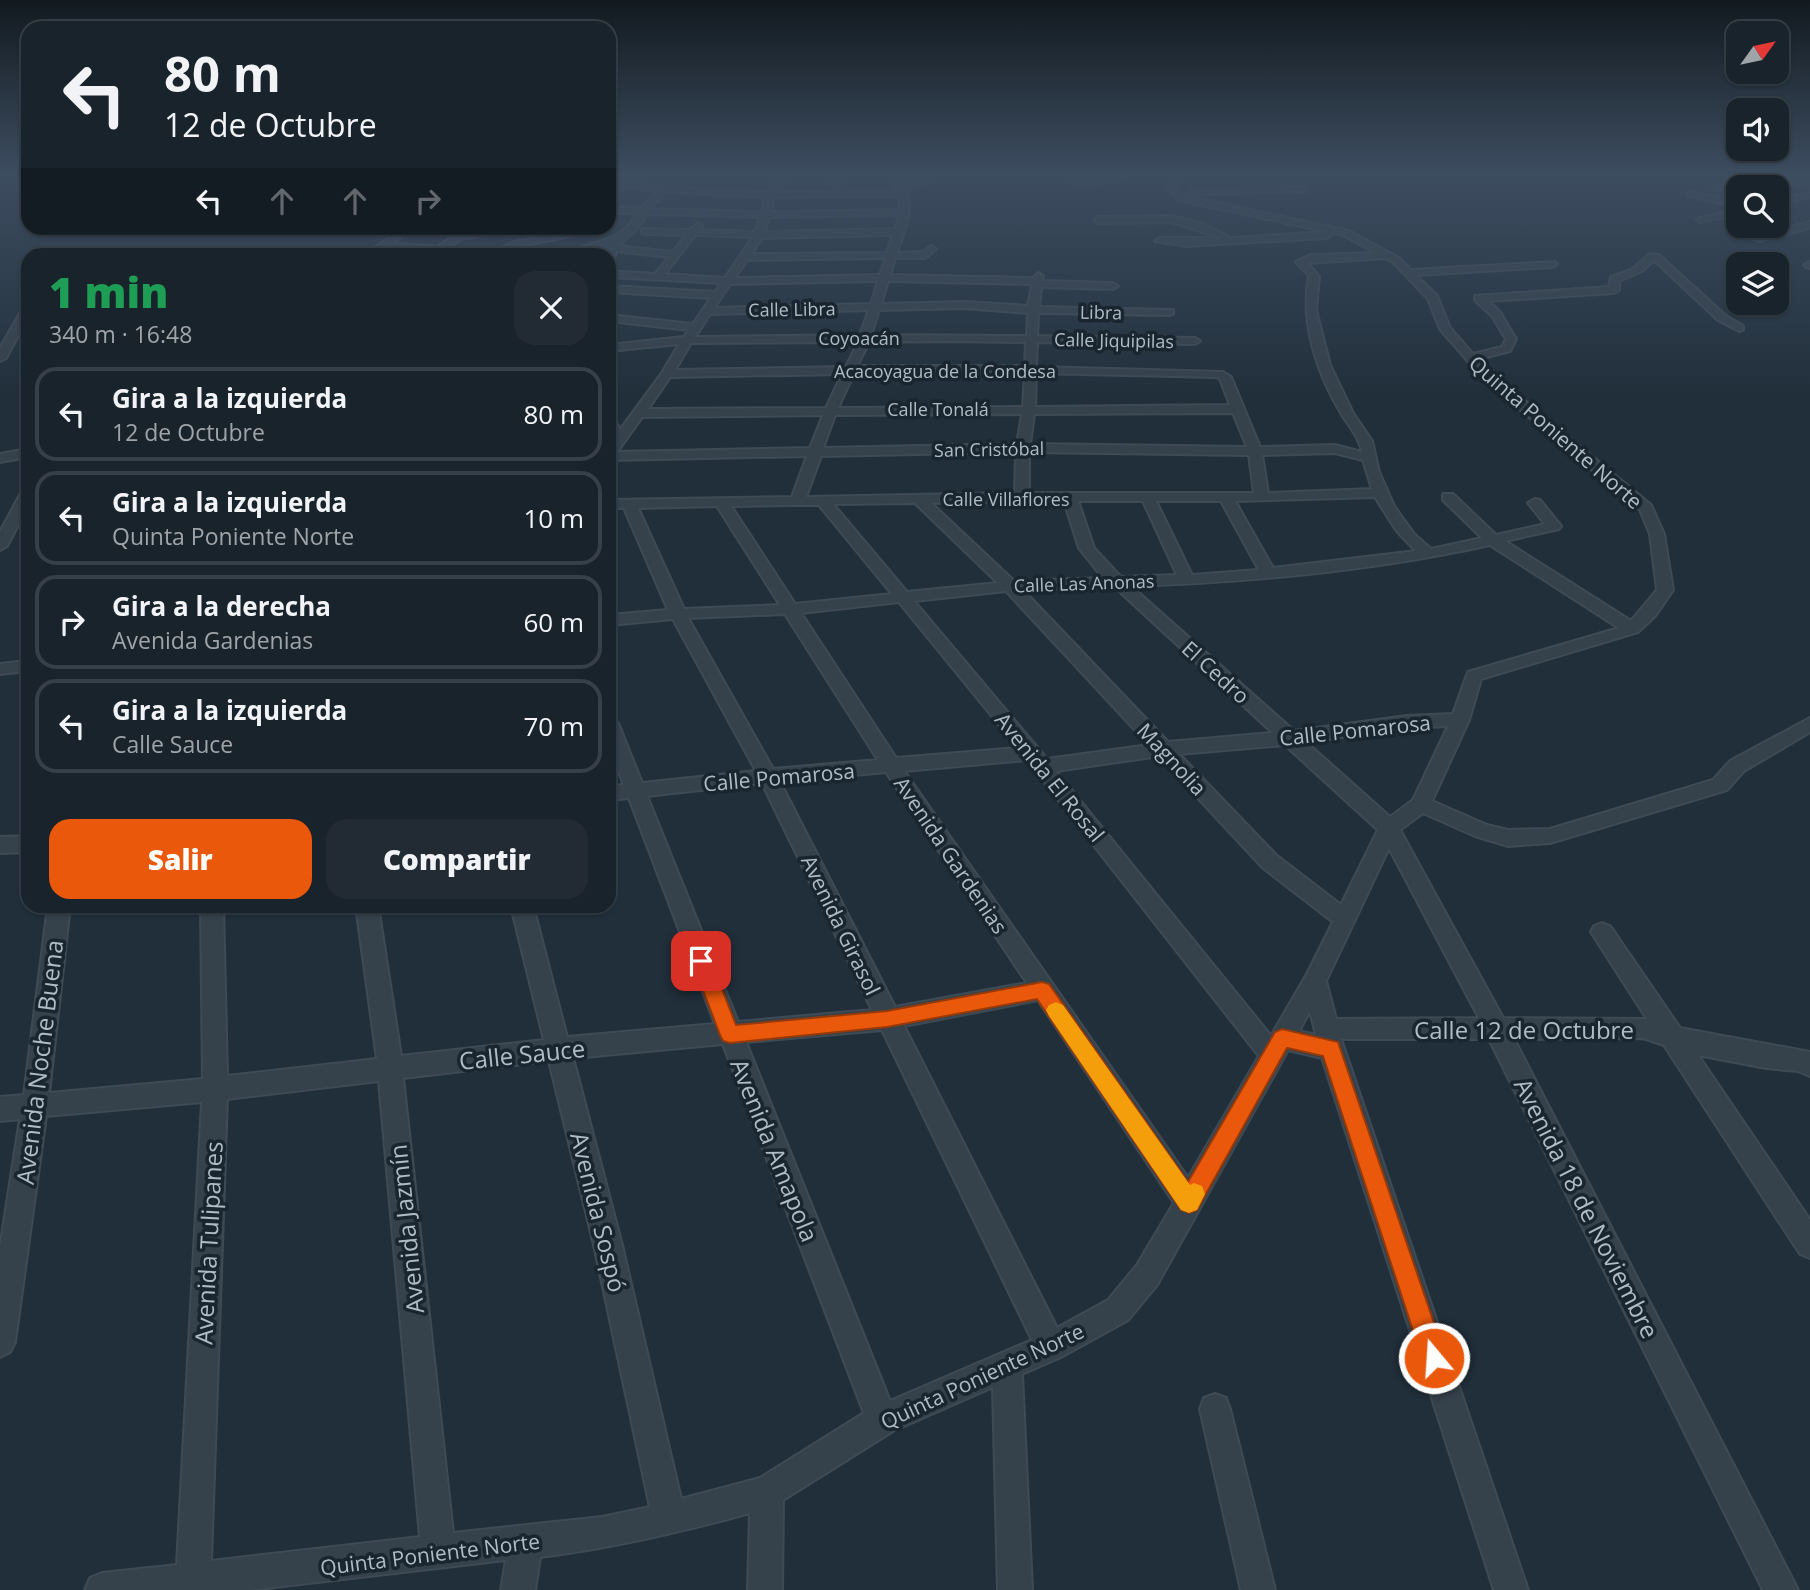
<!DOCTYPE html>
<html lang="es">
<head>
<meta charset="utf-8">
<style>
	:root { --surface:#19232c; --page:#222b34; --text:#f1f3f6; --muted:#9fa4a9; --line:#374048; --accent:#ea580c }
	body { margin:0; font-family:"Open Sans",sans-serif; background:var(--page); color:var(--text); height:100vh; display:flex; flex-direction:column; font-size:26px; white-space:nowrap }
	* { box-sizing:border-box; margin:0 }
	p { font-size:23px; color:var(--muted) }
	.icon { flex:none; width:38px; height:38px; fill:none; stroke:currentColor; stroke-width:2; stroke-linecap:round; stroke-linejoin:round }
	.map { position:relative; flex:1; overflow:hidden }
	.side { position:absolute; left:21px; top:248px; width:595px; height:665px; display:flex; flex-direction:column; background:var(--surface); border-radius:21px; box-shadow:0 2px 5px #0004,0 0 0 2px var(--line) }
	.side>* { flex:none }
	.top-card { position:absolute; left:21px; top:21px; width:595px; height:214px; border-radius:21px; box-shadow:0 2px 5px #0004,0 0 0 2px var(--line); background:#19232c; color:var(--text); overflow:hidden }
	.needle { width:46px; rotate:57deg }
	.tools { position:absolute; left:1726px; top:21px; display:grid; gap:14px }
	.tools a { display:grid; place-items:center; width:63px; height:63px; border-radius:14px; background:var(--surface); box-shadow:0 2px 5px #0004,0 0 0 2px var(--line); font-size:35px }
	.pin { position:absolute; display:grid; place-items:center; width:60px; height:60px; color:#fff; margin:-30px; border-radius:14px; box-shadow:0 4px 10px #0006 }
	.me { position:absolute; width:77px; margin:-38px; rotate:342deg; stroke-linejoin:round; filter:drop-shadow(0 0 5px #0008) }
	.turn { display:flex; align-items:center; gap:24px; height:147px; padding:0 28px; font-size:32px }
	.turn .icon { width:91px; height:91px; stroke-width:2.5 }
	.turn b { display:block; font-size:49px; line-height:60px }
	.lanes { display:flex; align-items:center; height:66px; padding:0 28px; background:#0003; justify-content:center; gap:35px; direction:ltr }
	.lanes .off { opacity:.35 }
	.round { display:grid; place-items:center; flex:none; width:74px; height:74px; border-radius:21px; background:var(--page) }
	.headline { display:flex; align-items:center; justify-content:space-between; height:119px; padding:0 28px }
	h1 { font-size:42px; font-weight:800; line-height:52px; color:#1e9e55 }
	.action { display:flex; gap:14px; margin-top:auto; padding:14px 28px }
	.action a { flex:1; height:80px; border-radius:21px; background:var(--accent); color:#fff; font-size:28px; font-weight:800; line-height:80px; text-align:center }
	.action a+a { background:var(--page); color:var(--text) }
	ul { padding:0; list-style:none }
	li { display:flex; align-items:center; gap:21px; height:94px; margin:0 14px 10px; padding:0 14px; border:4px solid var(--line); border-radius:21px }
	li div { flex:1 }
	li b { display:block; font-size:26px }
	li em { font-style:normal }
	.map>svg:first-child { display:block }
</style>
</head>
<body>
<div class="map">
<svg width="1810" height="1590" viewBox="0 0 1810 1590">
	<rect width="100%" height="100%" fill="#212f3b"/>
	<g fill="none" stroke-linecap="round" stroke-linejoin="round">
		<defs>
			<path id="minor" d="M781,173l7,1 -11,18h57l-1,-19h8l1,18h53l-5,-18h8l3,12 23,-12h10l-15,12 -15,5c13,18 -2,44 -7,63l26,-1 8,-6 5,3 -11,9h-30l-5,17 143,3 5,-5 5,3 -1,5 71,2 5,3 -5,3 -72,-2 -2,20 134,3v4l-4,1 -131,-2 -1,23 158,2 5,3 -5,3 -158,-2 -1,25 187,5 8,5 29,70 75,-2 27,7c-3,-16 -13,-25 -21,-39 -24,-40 -41,-90 -32,-137l-13,-14 14,-7 66,-2 -33,-18 -165,-35 -11,-12 11,-15h8l-11,15 9,8 165,35 50,27 12,12 144,-8 2,2 -5,3 -136,8 21,21 13,32 23,26 29,-7 4,-8 -14,-23 -17,-16v-4l134,-9 2,-10 20,-7 19,-16 9,1 67,61 17,10v4l-4,1 -21,-11 -64,-60 -12,11 -23,10v9l-5,3 -126,8 12,11 16,27 -6,12 -31,8 53,48 119,98 13,29 9,56 -18,26 -17,16 -157,47 -12,41 -37,81 55,24 21,5 42,-1 163,-49 17,-19 80,-43v14l-66,39 -17,19 -177,53 -42,3 -33,-10 -52,-23 -23,17 103,188 144,1 -56,-87 3,-6 8,-3 8,3 70,102 130,24v24l-12,-5 -32,-3 -68,-13 112,165v38l-10,-4 -136,-209 -21,-7 -129,1 284,551h-35l-274,-551h-148l187,551h-34l-172,-532 -34,-8 -131,235 -29,35 -67,37 -39,17 10,216h-34l-5,-203 -100,44 -110,69 -1,90h-34l2,-77c-69,19 -137,35 -210,44l-5,33h-34l5,-30 -257,30h-164l5,-12 12,-5 75,-8 25,-463 -156,14 -31,226 -5,10 -10,5v-109l20,-129 -20,2v-24l24,-2 24,-189h22l-21,187 154,-14 -2,-173h22l4,170 150,-17 -21,-153h22l23,150 143,-16 -33,-134h22l34,131 148,-13 -86,-226 -20,2v-14l15,-1 -15,-39v-29l9,6 24,60 114,-12 -83,-152 -64,6v-10l59,-5 -44,-102h-15v-8l183,-3 15,-41 -198,4 2,-18 -2,-27 4,1 7,14 42,-57 17,-29 -70,7v-6l75,-8 5,-7 -80,-9v-6l84,9 18,-26 -102,-6v-6l106,6 6,-9 -112,-6v-6l46,3 14,-17 -53,-6 -2,8 -5,3v-6h-4l2,-6c-16,-1 -30,6 -46,6 29,-17 58,-10 77,-43h-29v-6l32,1 16,-17 -28,-4 -20,4v-5l20,-3 36,5 104,4zM666,192l100,5 -4,15 -113,-3zM899,196l2,14 -131,2 4,-15zM647,214l113,3 -5,15 -56,-2 3,-4 -4,-3 -8,7 -48,-1v4l3,1 41,1 -13,17 -55,-6 17,-15zM900,215l-5,14 -131,3 5,-15zM695,235l58,2 -28,41 -60,-4zM893,235l-6,18 -136,1 11,-16zM886,258l-6,17 -146,3 13,-18zM1385,258l8,4 35,37 12,30 27,31 57,53 116,97 10,24 7,56 -26,31 -126,-80 54,-12 2,-3 -21,-26 -5,-1 -7,4 17,21 -49,11 -43,-41h-10v6l39,38 -51,11 -17,-15 -20,-28 -15,-34 -7,-31 -19,-28 -23,-48 -14,-55 3,-34 -12,-13zM878,281l-7,23 -157,4 16,-24zM888,281l142,3 2,2 -4,20 -63,-4 -84,2zM965,308l63,5 -1,23 -156,-1 8,-25zM869,310l-9,25 -165,2 15,-23zM948,341l78,1 -1,24h-168l12,-24zM858,342l-12,25 -171,3 16,-27zM945,371l80,2 -2,34 -185,1 16,-35zM1036,373l181,4 3,2 10,26 -195,2zM842,374l-16,34 -178,1 22,-32zM1233,413l14,34 -217,-3 4,-30zM1022,414l-5,30 -194,4 12,-33zM823,415l-13,33 -193,4 25,-35zM1016,452l-1,41 -209,4 15,-41zM1029,452l220,3 5,38h-225zM1335,453l28,7 9,29 -104,4 -6,-38zM1375,497l21,33 20,21 -143,17 -38,-67zM1022,501h42l15,47 24,30 -89,3 -83,-78zM1078,501h65l34,74 -56,2 -27,-29zM1156,501h65l38,69 -67,5zM915,503l83,80 -91,9 -74,-88zM793,505h26l73,89 -97,10 -64,-98zM717,506l63,99 -96,4 -46,-101zM1490,545l129,83 -151,44 -15,42 -46,2 -113,15 -163,-145c121,-4 241,-15 359,-41zM1113,587l5,3 155,143 -105,9 -145,-152zM1006,591l143,154 -102,14 -133,-158zM899,602l119,146 -122,10 -95,-145zM785,614l93,146 -105,9 -85,-151zM1448,726l-35,74 -23,17 -84,-75 101,-14zM1285,745l93,85 -37,75 -65,-50 -97,-101zM1159,756l103,111 71,55 -26,52 -36,62 -215,-265zM1027,760l232,296 -71,122 -284,-407zM886,772l141,211 -132,24 -115,-225zM762,783l110,227 -134,12 -91,-226zM1389,848l90,170 -143,1 -10,-38zM1038,1000l136,203 -37,62 -29,35 -51,28 -153,-302zM1310,1011l6,24 -17,-4zM882,1030l150,310 -142,61 -144,-359zM723,1044l141,369 -104,65 -79,21 -59,-254 -49,-187zM549,1061l45,184 56,262 -48,10 -149,16 -50,-455zM379,1081l41,456 -209,24 16,-462z
				M1072,173h8v8l5,1 36,-9h15l-52,14 -11,-3z
				M1760,173h19l-3,2 34,10v4l-43,-12 -51,13 -4,-2z
				M1303,187l3,4 -115,4 -4,-2 4,-2z
				M1690,191l48,12v5l-51,-13z
				M1810,193v4l-34,7v-5z
				M1738,209v5l-38,8 -4,-3z
				M1172,216l31,8 28,14 96,-6 4,3 -4,3 -141,8 -31,-5 5,-3h62l-50,-16 -74,1 -4,-3 4,-3z
				M1810,222v6l-50,13 -27,-10 4,-3 23,7z
				M406,228h9l-23,15 45,4 18,-12 58,-7 -4,3 -48,8 -13,9 48,3 17,-9 80,-14h16l-93,19 -14,9 -61,-4 -6,3 -4,-3 -47,-4 -12,8h-11z
				M1809,262l1,6 -4,-1 -2,-2z
				M28,305v12l-22,41 -6,3v-13l23,-40z
				M28,449v8l-28,5v-8z
				M28,489v17l-21,40 -7,4v-18l21,-39z
				M28,661v10l-28,3v-10z
				M28,836v16l-28,1v-16z
				M1215,1394l11,4 4,11 45,181h-34l-41,-181 4,-11z"/>
		</defs>
		<use href="#minor" stroke="#3e4a54" stroke-width="4"/>
		<use href="#minor" fill="#35414b" fill-rule="evenodd"/>
	</g>
	<linearGradient id="sky" x2="0" y2="1"><stop stop-color="#121a20"/><stop offset="0.44" stop-color="#3d4d60"/><stop offset="1" stop-color="#3d4d60" stop-opacity="0"/></linearGradient>
	<rect width="1810" height="396" fill="url(#sky)"/>
	<path fill="#ea580c" stroke="#983908" stroke-width="2" d="M701,954l7,2 3,5 25,64 151,-14 155,-29 7,2 139,198 87,-150 7,-3 56,13 108,316 -3,9 -9,3 -9,-3 -3,-9 -99,-302 -36,-8 -90,162 -8,3 -8,-3 -144,-211 -150,28 -157,16 -7,-2 -3,-6 -28,-74 3,-5z"/>
	<path fill="#f59e0b" d="M1056,1002l7,3 127,180 4,-2 8,3 3,8 -8,16 -8,3 -8,-3 -132,-194 -3,-6 3,-5z"/>
	<g text-anchor="middle" dominant-baseline="central" stroke-width="7" stroke-linejoin="round" paint-order="stroke">
		<g font-size="18" fill="#afbcc7" stroke="#1a262f">
			<text transform="translate(792 309) rotate(-1)">Calle Libra</text>
			<text transform="translate(1101 312) rotate(1)">Libra</text>
			<text x="859" y="338">Coyoacán</text>
			<text transform="translate(1114 340) rotate(1)">Calle Jiquipilas</text>
			<text x="945" y="371">Acacoyagua de la Condesa</text>
			<text x="938" y="409">Calle Tonalá</text>
			<text transform="translate(989 449) rotate(-1)">San Cristóbal</text>
			<text x="1006" y="499">Calle Villaflores</text>
			<text transform="translate(1084 583) rotate(-2)">Calle Las Anonas</text>
		</g>
		<g font-size="21" fill="#afbcc7" stroke="#1a262f">
			<text transform="translate(1556 432) rotate(41)">Quinta Poniente Norte</text>
			<text transform="translate(1216 672) rotate(42)">El Cedro</text>
			<text transform="translate(1355 730) rotate(-6)">Calle Pomarosa</text>
			<text transform="translate(1172 759) rotate(47)">Magnolia</text>
			<text transform="translate(779 777) rotate(-5)">Calle Pomarosa</text>
			<text transform="translate(1050 777) rotate(51)">Avenida El Rosal</text>
			<text transform="translate(951 855) rotate(56)">Avenida Gardenias</text>
			<text transform="translate(841 925) rotate(64)">Avenida Girasol</text>
			<text transform="translate(982 1376) rotate(-25)">Quinta Poniente Norte</text>
			<text transform="translate(430 1554) rotate(-7)">Quinta Poniente Norte</text>
		</g>
		<g font-size="24" fill="#afbcc7" stroke="#1a262f">
			<text x="1524" y="1029">Calle 12 de Octubre</text>
			<text transform="translate(522 1054) rotate(-6)">Calle Sauce</text>
			<text transform="translate(39 1062) rotate(-83)">Avenida Noche Buena</text>
			<text transform="translate(775 1150) rotate(68)">Avenida Amapola</text>
			<text transform="translate(1587 1208) rotate(63)">Avenida 18 de Noviembre</text>
			<text transform="translate(599 1212) rotate(76)">Avenida Sospó</text>
			<text transform="translate(406 1229) rotate(-96)">Avenida Jazmín</text>
			<text transform="translate(208 1243) rotate(-87)">Avenida Tulipanes</text>
		</g>
	</g>
</svg>
<div class="tools">
<a><svg class="needle" viewBox="-14 -14 28 28"><path d="M0-13l5 13h-10z" fill="#e53935"/><path d="M0 13l5-13h-10z" fill="#9fa4a9"/></svg></a>
<a><svg class="icon" aria-label="sound" viewBox="0 0 24 24"><path d="M4 9h4l5-4v14l-5-4H4zM17 9q2 3 0 6"/></svg></a>
<a><svg class="icon" aria-label="search" viewBox="0 0 24 24"><circle cx="10" cy="10" r="6"/><path d="M15 15l6 6"/></svg></a>
<a><svg class="icon" aria-label="layers" viewBox="0 0 24 24"><path d="M12 4l9 5-9 5-9-5zM3 14l9 5 9-5"/></svg></a>
</div>
<div class="pin" style="left:701px;top:961px;background:#d93025"><svg class="icon" aria-label="arrive" viewBox="0 0 24 24"><path d="M6 21V4h12l-3 4 3 4H6"/></svg></div>
<svg class="me" style="left:1434px;top:1358px" viewBox="-20 -20 40 40"><circle r="17" fill="#ea580c" stroke="#fff" stroke-width="3"/><path d="M0-11L8 9 0 5-8 9z" fill="#fff"/></svg>
<div class="top-card">
<div class="turn"><svg class="icon" aria-label="left" viewBox="0 0 24 24"><path d="M17 20v-9H6M10 6l-5 5 5 5"/></svg><div><b>80 m</b>12 de Octubre</div></div>
<div class="lanes"><svg class="icon" aria-label="left" viewBox="0 0 24 24"><path d="M17 20v-9H6M10 6l-5 5 5 5"/></svg><svg class="icon off" aria-label="ahead" viewBox="0 0 24 24"><path d="M12 20V5M6 11l6-6 6 6"/></svg><svg class="icon off" aria-label="ahead" viewBox="0 0 24 24"><path d="M12 20V5M6 11l6-6 6 6"/></svg><svg class="icon off" aria-label="right" viewBox="0 0 24 24"><path d="M7 20v-9h11M14 6l5 5-5 5"/></svg></div>
</div>
<section class="side">
<div class="headline"><div><h1>1 min</h1><p>340 m · 16:48</p></div><a class="round"><svg class="icon" aria-label="close" viewBox="0 0 24 24"><path d="M6 6l12 12M18 6L6 18"/></svg></a></div>
<ul>
<li><svg class="icon" aria-label="left" viewBox="0 0 24 24"><path d="M17 20v-9H6M10 6l-5 5 5 5"/></svg><div><b>Gira a la izquierda</b><p>12 de Octubre</p></div><em>80 m</em></li>
<li><svg class="icon" aria-label="left" viewBox="0 0 24 24"><path d="M17 20v-9H6M10 6l-5 5 5 5"/></svg><div><b>Gira a la izquierda</b><p>Quinta Poniente Norte</p></div><em>10 m</em></li>
<li><svg class="icon" aria-label="right" viewBox="0 0 24 24"><path d="M7 20v-9h11M14 6l5 5-5 5"/></svg><div><b>Gira a la derecha</b><p>Avenida Gardenias</p></div><em>60 m</em></li>
<li><svg class="icon" aria-label="left" viewBox="0 0 24 24"><path d="M17 20v-9H6M10 6l-5 5 5 5"/></svg><div><b>Gira a la izquierda</b><p>Calle Sauce</p></div><em>70 m</em></li>
</ul>
<div class="action"><a>Salir</a><a>Compartir</a></div>
</section>
</div>
</body>
</html>
